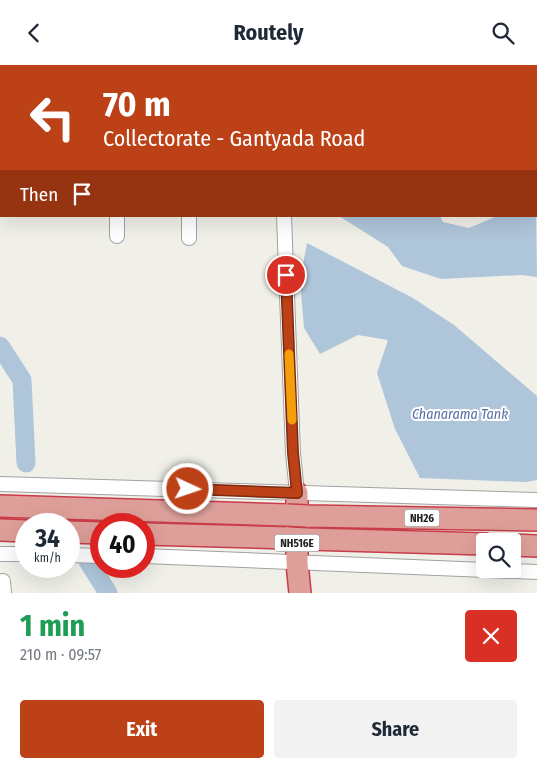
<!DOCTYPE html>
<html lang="en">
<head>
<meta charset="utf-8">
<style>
	:root { --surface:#fff; --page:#f2f2f3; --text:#1f2937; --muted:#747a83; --accent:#bc4117 }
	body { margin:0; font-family:"Fira Sans Condensed",sans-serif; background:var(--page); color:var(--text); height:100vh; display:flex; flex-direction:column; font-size:19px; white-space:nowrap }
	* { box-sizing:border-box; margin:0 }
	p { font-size:16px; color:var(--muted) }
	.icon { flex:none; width:28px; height:28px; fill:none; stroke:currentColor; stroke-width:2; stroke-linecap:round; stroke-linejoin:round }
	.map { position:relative; height:528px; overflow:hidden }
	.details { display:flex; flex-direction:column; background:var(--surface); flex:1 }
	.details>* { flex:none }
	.top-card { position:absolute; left:0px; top:0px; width:538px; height:152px; box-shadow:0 5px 20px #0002; background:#bc4117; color:#fff; overflow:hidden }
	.tools { position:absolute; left:476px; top:468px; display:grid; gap:10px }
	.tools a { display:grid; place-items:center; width:45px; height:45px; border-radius:5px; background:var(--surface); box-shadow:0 5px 20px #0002; font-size:25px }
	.speed { position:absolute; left:15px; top:448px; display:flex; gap:10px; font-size:25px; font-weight:700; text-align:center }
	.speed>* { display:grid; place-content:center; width:65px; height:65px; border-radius:50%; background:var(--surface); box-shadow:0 5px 20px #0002; line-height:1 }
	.speed small { font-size:12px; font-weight:400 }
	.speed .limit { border:8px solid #d22; background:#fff; color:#111 }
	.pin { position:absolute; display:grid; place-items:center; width:42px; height:42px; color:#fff; margin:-21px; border:2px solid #fff; border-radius:50%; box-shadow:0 1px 5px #0007 }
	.me { position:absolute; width:55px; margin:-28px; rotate:93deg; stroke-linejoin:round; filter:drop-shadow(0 0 4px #0008) }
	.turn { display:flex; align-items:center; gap:18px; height:105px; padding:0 20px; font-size:22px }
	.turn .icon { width:65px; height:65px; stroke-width:2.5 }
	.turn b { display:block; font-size:35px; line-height:42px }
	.then { display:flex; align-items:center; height:48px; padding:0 20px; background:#0003; gap:10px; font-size:19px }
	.round { display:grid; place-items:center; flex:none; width:52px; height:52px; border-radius:5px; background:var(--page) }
	.overview { display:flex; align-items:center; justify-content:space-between; height:85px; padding:0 20px }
	h1 { font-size:30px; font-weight:700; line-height:38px; color:#1e9e55 }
	.action { display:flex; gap:10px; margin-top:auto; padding:10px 20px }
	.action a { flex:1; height:58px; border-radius:5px; background:var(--accent); color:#fff; font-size:20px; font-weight:700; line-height:58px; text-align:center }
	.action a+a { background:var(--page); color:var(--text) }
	header { display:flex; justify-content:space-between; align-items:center; height:65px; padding:0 20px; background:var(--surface); font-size:22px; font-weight:700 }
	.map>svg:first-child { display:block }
</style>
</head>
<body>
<header><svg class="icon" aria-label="back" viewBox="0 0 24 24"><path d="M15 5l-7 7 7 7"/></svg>Routely<svg class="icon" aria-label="search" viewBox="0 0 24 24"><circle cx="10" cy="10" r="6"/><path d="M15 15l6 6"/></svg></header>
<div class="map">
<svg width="537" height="528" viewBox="0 0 537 528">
	<rect width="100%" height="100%" fill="#f0f0e9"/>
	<path fill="#afc5d9" d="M536,137l1,75 -15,-2 -81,4 -39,-13 -14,-19 -49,-31h101l3,6 26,6 28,-12h39z
		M307,178l106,55 41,27 83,71v84l-11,2 -106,-4 -25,-49 -18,-56 11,-33 -30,-5 -38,19 -16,-26 -4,-48z"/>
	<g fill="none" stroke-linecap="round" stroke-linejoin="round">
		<path stroke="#afc5d9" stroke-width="19" d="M0,281l22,34 4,83
			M88,496l20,32"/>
		<defs>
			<path id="minor" d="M281,0v1
				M515,0l2,1
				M536,16l1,1
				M117,151v20
				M189,151v22
				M284,151l9,237 4,40
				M0,419l537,16
				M0,489h26
				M69,490l32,1
				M144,491l393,16
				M3,516l1,12"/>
			<path id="highway" d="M297,428v70l3,30
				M0,441l287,9
				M307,451l230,4
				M0,465l26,1
				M69,467l32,1
				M144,469l144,4
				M307,474l178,5
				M512,480l25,1"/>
		</defs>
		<use href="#minor" stroke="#a2a2a2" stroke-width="16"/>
		<use href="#highway" stroke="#c83d49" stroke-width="24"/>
		<use href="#minor" stroke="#fff" stroke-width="14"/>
		<use href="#highway" stroke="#de9f9a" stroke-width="21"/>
		<defs>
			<path id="highway-bridge" d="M287,450l20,1
				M288,473l19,1"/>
		</defs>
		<use href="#highway-bridge" stroke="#c83d49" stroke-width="24" stroke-linecap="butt"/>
		<use href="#highway-bridge" stroke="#de9f9a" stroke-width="21"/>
	</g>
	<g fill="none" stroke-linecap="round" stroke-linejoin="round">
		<defs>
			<path id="route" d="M188,424l109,4 -4,-40 -7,-178"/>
		</defs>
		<use href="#route" stroke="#7a2a0f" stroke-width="12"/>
		<use href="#route" stroke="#bc4117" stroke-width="9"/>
		<path stroke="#f59e0b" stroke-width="9" d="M289,289l3,66"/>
	</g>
	<g text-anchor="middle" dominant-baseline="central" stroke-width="4" stroke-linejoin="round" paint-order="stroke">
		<g fill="#fff" stroke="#646464" stroke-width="1">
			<rect x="404.5" y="444.5" width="35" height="17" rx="4"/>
			<rect x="274.5" y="469.5" width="45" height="17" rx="4"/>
		</g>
		<g font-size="11" font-weight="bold" fill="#212121">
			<text x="422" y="453">NH26</text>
			<text x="297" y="478">NH516E</text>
		</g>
		<g font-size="14" font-style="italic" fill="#576ba7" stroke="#fff">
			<text x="460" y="349">Chanarama Tank</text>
		</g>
	</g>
</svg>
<div class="tools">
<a><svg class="icon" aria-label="search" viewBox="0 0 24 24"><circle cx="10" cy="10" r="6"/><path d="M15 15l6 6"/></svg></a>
</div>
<div class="speed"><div>34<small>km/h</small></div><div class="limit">40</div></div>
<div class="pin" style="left:286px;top:210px;background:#d93025"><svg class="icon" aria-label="arrive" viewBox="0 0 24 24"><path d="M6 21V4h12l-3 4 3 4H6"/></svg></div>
<svg class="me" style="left:188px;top:424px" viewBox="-20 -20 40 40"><circle r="17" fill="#bc4117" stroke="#fff" stroke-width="3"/><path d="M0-11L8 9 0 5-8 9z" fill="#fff"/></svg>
<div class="top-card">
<div class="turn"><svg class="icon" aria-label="left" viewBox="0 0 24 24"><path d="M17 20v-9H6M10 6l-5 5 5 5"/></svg><div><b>70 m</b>Collectorate - Gantyada Road</div></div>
<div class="then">Then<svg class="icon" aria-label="arrive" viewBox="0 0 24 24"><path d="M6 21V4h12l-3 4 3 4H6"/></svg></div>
</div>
</div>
<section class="details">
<div class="overview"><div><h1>1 min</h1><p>210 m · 09:57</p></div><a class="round" style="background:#d93025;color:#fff"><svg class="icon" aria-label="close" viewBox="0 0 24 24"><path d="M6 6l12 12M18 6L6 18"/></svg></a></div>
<div class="action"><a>Exit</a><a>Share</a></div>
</section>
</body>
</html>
